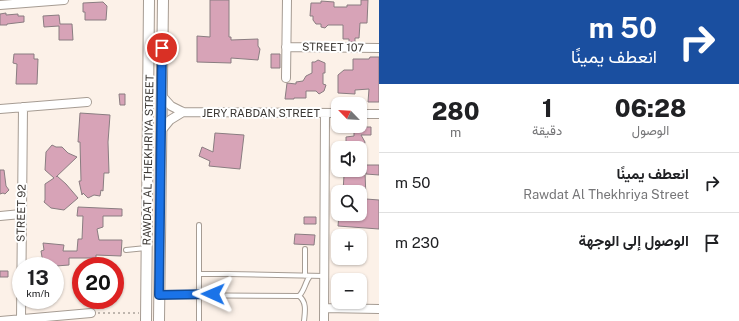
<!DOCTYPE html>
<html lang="ar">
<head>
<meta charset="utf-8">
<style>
	:root { --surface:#fff; --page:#f2f2f2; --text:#202124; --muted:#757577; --line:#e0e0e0 }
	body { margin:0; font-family:"Public Sans",Vazirmatn,sans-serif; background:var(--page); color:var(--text); direction:rtl; height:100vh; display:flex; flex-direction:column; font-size:15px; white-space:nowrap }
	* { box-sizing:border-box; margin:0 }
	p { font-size:13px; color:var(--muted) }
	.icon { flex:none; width:22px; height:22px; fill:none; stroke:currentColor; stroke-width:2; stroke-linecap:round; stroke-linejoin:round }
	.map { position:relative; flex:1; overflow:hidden; direction:ltr }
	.details { display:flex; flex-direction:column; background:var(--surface); width:360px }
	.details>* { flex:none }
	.hud { background:#1a4fa0; color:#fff; overflow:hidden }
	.needle { width:26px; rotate:295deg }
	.controls { position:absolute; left:331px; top:97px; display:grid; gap:8px }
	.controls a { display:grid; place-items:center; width:36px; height:36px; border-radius:8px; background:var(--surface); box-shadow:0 1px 3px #0004; font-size:20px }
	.speed { position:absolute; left:12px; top:257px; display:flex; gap:8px; font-size:20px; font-weight:700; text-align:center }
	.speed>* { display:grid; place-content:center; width:52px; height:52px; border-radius:50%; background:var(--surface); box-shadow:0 1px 3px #0004; line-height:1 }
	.speed small { font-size:10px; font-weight:400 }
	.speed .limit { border:6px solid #d22; background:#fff; color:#111 }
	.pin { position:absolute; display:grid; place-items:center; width:34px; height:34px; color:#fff; margin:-17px; border:2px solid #fff; border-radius:50%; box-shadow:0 1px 4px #0007 }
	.me { position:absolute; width:44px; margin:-22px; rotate:271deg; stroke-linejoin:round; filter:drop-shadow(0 0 3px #0008) }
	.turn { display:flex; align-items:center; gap:14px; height:84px; padding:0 16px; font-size:18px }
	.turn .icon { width:52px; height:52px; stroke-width:2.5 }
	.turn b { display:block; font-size:28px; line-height:34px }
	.eta { display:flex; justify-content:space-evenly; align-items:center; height:68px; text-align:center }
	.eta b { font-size:24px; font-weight:800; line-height:28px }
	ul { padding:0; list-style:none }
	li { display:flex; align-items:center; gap:12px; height:60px; padding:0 16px; border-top:1px solid var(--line) }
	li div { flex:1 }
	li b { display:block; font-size:15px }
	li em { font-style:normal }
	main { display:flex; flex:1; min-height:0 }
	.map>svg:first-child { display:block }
</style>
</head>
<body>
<main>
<section class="details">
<div class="hud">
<div class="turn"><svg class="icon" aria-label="right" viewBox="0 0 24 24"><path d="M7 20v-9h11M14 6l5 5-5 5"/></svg><div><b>50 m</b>انعطف يمينًا</div></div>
</div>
<div class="eta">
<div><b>06:28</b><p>الوصول</p></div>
<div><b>1</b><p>دقيقة</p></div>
<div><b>280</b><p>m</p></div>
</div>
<ul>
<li><svg class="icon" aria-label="right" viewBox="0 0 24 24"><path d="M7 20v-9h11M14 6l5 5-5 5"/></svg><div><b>انعطف يمينًا</b><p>Rawdat Al Thekhriya Street</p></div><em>50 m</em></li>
<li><svg class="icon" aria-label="arrive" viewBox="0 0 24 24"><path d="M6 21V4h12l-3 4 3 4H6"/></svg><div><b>الوصول إلى الوجهة</b></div><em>230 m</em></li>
</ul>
</section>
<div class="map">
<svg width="379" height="321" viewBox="0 0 379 321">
	<rect width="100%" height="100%" fill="#fcf1e8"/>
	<path fill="#d7a3b7" stroke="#8a7d81" d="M210,0h19v37h2v3l27,-1v7l2,3 -2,11 -27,-2v5l-34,-1v-26l13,1z
		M361,0h7l-1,23h-7l-1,15h-4v4h-6v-3h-6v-14h-15l-3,3 -4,-1v-3h-5l-3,-4v-4h-3l1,-13h10v-2l13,1v5h13v-2h14z
		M103,2l4,4 -1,14h-21v-8h-2v-9z
		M6,13v2l12,-1v2h6v6l-17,2v1h-7v-11z
		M59,15l1,9h12l1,16h-14v-14l-15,1 -1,-11z
		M14,54h20v5h4l-1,25h-21l1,-20 -4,-1z
		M271,54h9v14h-9z
		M370,57h9v45h-11l1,-13 -14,1v4l-17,-1v-18l6,-5h9v-11h16z
		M318,60l7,3v10h-2v11l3,1 -2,6 -5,3 -3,-3h-10v7h-12v1h-9l2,-16 9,1v-2l7,-1 3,-5 6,-3v-11h3z
		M119,94h6v11h-5z
		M80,113l30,2 -2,27 1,31h-5l-1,18 -2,-1 -1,6 -6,-1 -6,3 -5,-5 -1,2 -3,-14h2l-1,-39h-2z
		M354,127h17v8h-10l4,7 -1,5 2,2v10h-6v-11h-14v-11l8,-1z
		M215,133l29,2 -4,34 -31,-3 1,-5 -11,-5 3,-9 11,5z
		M52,145l4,2h6l6,6 9,4 -21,20 1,-1 9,8 12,14 -14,12 -13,-2 -7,-6 1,-2v-16l9,-6 -9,-8 1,-18z
		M366,165h13v10l-13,-1z
		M0,170h4l2,16 3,4 -4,4 -2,-1 -3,1z
		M365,172l1,27 13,1v29l-41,-3 1,-12h21v-22h-17l1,-17z
		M78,207l44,2v7h-19v11l-6,2 2,11h23l-1,16 -25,-1v3h-27v7l-13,1 -9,-2 -5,-7 -1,-6 3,-1 -1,-7 21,2 -1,6h14l1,-12h4l1,-23h-6z
		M304,217h12v7h-12z
		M295,234l20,1 -1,10 -20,-1z
		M0,271h8v6h-8z"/>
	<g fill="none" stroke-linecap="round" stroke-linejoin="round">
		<defs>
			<path id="service" d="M199,225v96
				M305,249v27
				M126,250l20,-2
				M199,274h29l96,2
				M160,295l139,1c8,6 6,16 5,25
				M299,296c6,-6 6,-14 11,-20"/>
			<path id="minor" d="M0,5l64,-5
				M286,47l93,1
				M286,78l1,-78
				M162,96l9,10 12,6 155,1
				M0,109l87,-7
				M360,114h19
				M161,131l9,-11 13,-8
				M0,216l21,-2
				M324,308l55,1
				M21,319l2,-212
				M0,321l91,-8
				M324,321l1,-208"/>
			<path id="tertiary" d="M146,321l3,-321
				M159,321l4,-321"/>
		</defs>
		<use href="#service" stroke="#a69c93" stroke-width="6"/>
		<use href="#minor" stroke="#a69c93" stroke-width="10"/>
		<use href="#tertiary" stroke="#a69c93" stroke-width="12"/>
		<path stroke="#aaa29b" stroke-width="1.5" stroke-dasharray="2 3" stroke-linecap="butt" d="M98,313h41"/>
		<use href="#service" stroke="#fff" stroke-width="4"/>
		<use href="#minor" stroke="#fff" stroke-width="8"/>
		<use href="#tertiary" stroke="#fff" stroke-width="10"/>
	</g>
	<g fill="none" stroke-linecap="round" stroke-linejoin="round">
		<defs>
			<path id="route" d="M162,48l-3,247 54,-1"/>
		</defs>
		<use href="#route" stroke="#114b97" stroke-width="10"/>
		<use href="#route" stroke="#1a73e8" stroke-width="7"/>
	</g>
	<g text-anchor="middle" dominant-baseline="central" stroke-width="4" stroke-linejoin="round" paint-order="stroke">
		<g font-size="11" fill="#393531" stroke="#fff">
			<text transform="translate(333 47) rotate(1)">STREET 107</text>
			<text x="261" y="113">JERY RABDAN STREET</text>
			<text transform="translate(148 160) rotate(-89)">RAWDAT AL THEKHRIYA STREET</text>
			<text transform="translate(21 213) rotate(-89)">STREET 92</text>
		</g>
	</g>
</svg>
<div class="controls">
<a><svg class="needle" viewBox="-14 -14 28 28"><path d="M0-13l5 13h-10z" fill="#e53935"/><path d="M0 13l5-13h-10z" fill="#757577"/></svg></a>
<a><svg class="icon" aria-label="sound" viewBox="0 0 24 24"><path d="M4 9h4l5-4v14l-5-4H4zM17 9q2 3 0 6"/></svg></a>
<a><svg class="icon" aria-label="search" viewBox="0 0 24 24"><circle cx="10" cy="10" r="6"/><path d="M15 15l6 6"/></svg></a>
<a>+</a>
<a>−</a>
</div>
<div class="speed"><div>13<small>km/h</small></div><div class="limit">20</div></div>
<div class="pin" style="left:162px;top:48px;background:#d93025"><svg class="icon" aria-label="arrive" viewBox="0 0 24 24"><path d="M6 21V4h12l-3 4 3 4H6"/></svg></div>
<svg class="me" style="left:213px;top:294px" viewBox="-20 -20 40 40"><path d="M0-17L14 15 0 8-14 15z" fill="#1a73e8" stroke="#fff" stroke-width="4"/></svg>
</div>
</main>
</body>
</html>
